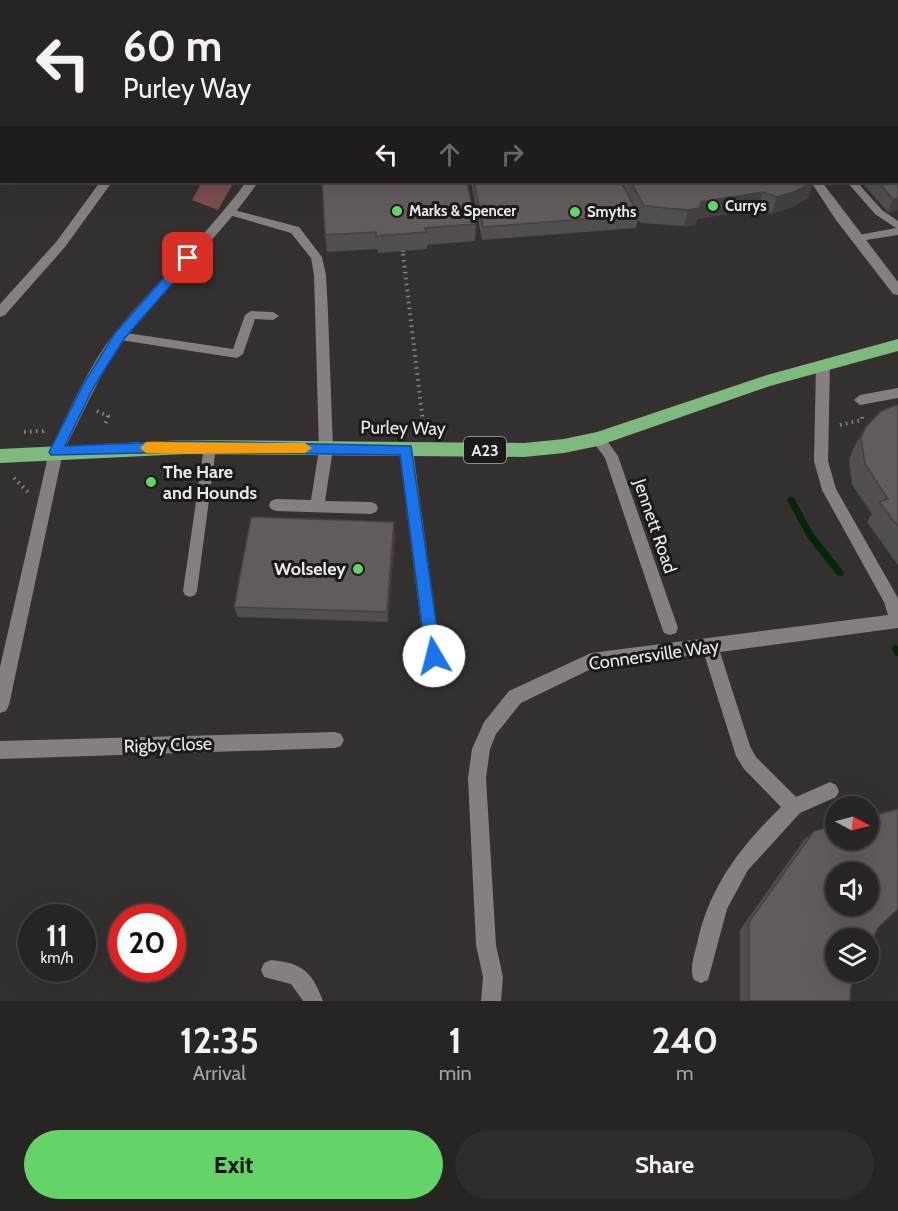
<!DOCTYPE html>
<html lang="en">
<head>
<meta charset="utf-8">
<style>
	:root { --surface:#282424; --page:#302c2c; --text:#f1f3f6; --muted:#a5a4a6; --line:#444141; --accent:#64d468 }
	body { margin:0; font-family:Cabin,sans-serif; background:var(--page); color:var(--text); height:100vh; display:flex; flex-direction:column; font-size:22px; white-space:nowrap }
	* { box-sizing:border-box; margin:0 }
	p { font-size:20px; color:var(--muted) }
	.icon { flex:none; width:33px; height:33px; fill:none; stroke:currentColor; stroke-width:2; stroke-linecap:round; stroke-linejoin:round }
	.map { position:relative; height:1001px; overflow:hidden }
	.drawer { display:flex; flex-direction:column; background:var(--surface); flex:1 }
	.drawer>* { flex:none }
	.top-card { position:absolute; left:0px; top:0px; width:898px; height:183px; box-shadow:0 6px 24px #0002,0 0 0 2px var(--line); background:#282424; color:var(--text); overflow:hidden }
	.needle { width:39px; rotate:97deg }
	.buttons { position:absolute; left:825px; top:796px; display:grid; gap:12px }
	.buttons a { display:grid; place-items:center; width:54px; height:54px; border-radius:50%; background:var(--surface); box-shadow:0 6px 24px #0002,0 0 0 2px var(--line); font-size:30px }
	.speed { position:absolute; left:18px; top:904px; display:flex; gap:12px; font-size:30px; font-weight:700; text-align:center }
	.speed>* { display:grid; place-content:center; width:78px; height:78px; border-radius:50%; background:var(--surface); box-shadow:0 6px 24px #0002,0 0 0 2px var(--line); line-height:1 }
	.speed small { font-size:15px; font-weight:400 }
	.speed .limit { border:9px solid #d22; background:#fff; color:#111 }
	.pin { position:absolute; display:grid; place-items:center; width:51px; height:51px; color:#fff; margin:-26px; border-radius:12px; box-shadow:0 3px 9px #0006 }
	.me { position:absolute; width:66px; margin:-33px; rotate:352deg; stroke-linejoin:round; filter:drop-shadow(0 0 4px #0008) }
	.turn { display:flex; align-items:center; gap:21px; height:126px; padding:0 24px; font-size:27px }
	.turn .icon { width:78px; height:78px; stroke-width:2.5 }
	.turn b { display:block; font-size:42px; line-height:51px }
	.lanes { display:flex; align-items:center; height:57px; padding:0 24px; background:#0003; justify-content:center; gap:30px; direction:ltr }
	.lanes .off { opacity:.35 }
	.eta { display:flex; justify-content:space-evenly; align-items:center; height:102px; text-align:center }
	.eta b { font-size:36px; font-weight:700; line-height:42px }
	.primary-button { display:flex; gap:12px; margin-top:auto; padding:12px 24px }
	.primary-button a { flex:1; height:69px; border-radius:36px; background:var(--accent); color:#111; font-size:24px; font-weight:700; line-height:69px; text-align:center }
	.primary-button a+a { background:var(--page); color:var(--text) }
	.map>svg:first-child { display:block }
</style>
</head>
<body>
<div class="map">
<svg width="898" height="1001" viewBox="0 0 898 1001">
	<rect width="100%" height="100%" fill="#353030"/>
	<path fill="#7b4c4d" d="M0,0h268v1l-266,1 -1,76z
		M202,182h32l-16,28 -26,-10z"/>
	<g fill="none" stroke-linecap="round" stroke-linejoin="round">
		<path fill="#052507" fill-rule="evenodd" d="M569,0h4l1,2h-5z
			M791,497l3,1 19,35 30,38 1,2 -1,2 -3,1 -3,-1 -30,-38 -20,-37 1,-2z
			M896,645l2,1v10l-3,-1 -3,-6 1,-3z"/>
		<path stroke="#898585" stroke-width="3" stroke-dasharray="1 3" stroke-linecap="butt" d="M403,251v4"/>
		<path stroke="#898585" stroke-width="4" stroke-dasharray="1.5 4.5" stroke-linecap="butt" d="M403,254l21,177
			M97,411l11,5 -3,9
			M840,425l22,-5v-5
			M24,432l19,-1 3,-3
			M14,478l14,14"/>
		<path fill="#857f7f" fill-rule="evenodd" d="M584,0h8l1,2h-9z
			M847,182h10l25,28 16,11v14l-45,7v-6l43,-8 -21,-14z
			M230,209l69,18 23,30 4,18 2,38 5,136 -8,52 46,1 5,2 2,4 -2,4 -5,2 -95,-3 -5,-2 -2,-4 2,-4 5,-2 35,1 8,-51 -5,-174 -3,-17 -20,-25 -65,-19 -1,-2z
			M251,311l22,1 6,4 -6,4 -18,-1 -12,35 -6,4 -117,-18 -6,-4 6,-4 113,17 12,-34z
			M898,388v10l-38,7 -6,-5 6,-5z
			M210,442l6,5 -19,144 -2,4 -5,2 -5,-2 -2,-4 21,-144z
			M406,445l7,5 28,206 -3,5 -5,2 -5,-2 -3,-5 -26,-206z"/>
		<path fill="#857f7f" fill-rule="evenodd" d="M273,0h10v2h-10z
			M0,83h2v6h-2z
			M100,182h12l-47,65 -60,68 -5,2v-13l57,-63z
			M246,182h12c-39,57 -92,102 -133,157 -27,36 -43,78 -64,117h-10l-2,-4c20,-41 39,-85 67,-121 42,-51 91,-96 130,-149z
			M811,182h11l76,100v13l-5,-1 -57,-74z
			M823,360l7,5 -2,96 8,28 62,109v30l-178,24 30,94 6,11 40,40 34,-15 6,3 3,6 -3,6 -36,16 -52,57 -21,39 -19,71 -7,3 -7,-3c-5,-11 0,-24 3,-36 12,-57 43,-97 84,-137l-37,-38 -8,-13 -32,-102 -111,14 -72,35 -25,31 -6,15 -4,29 10,167 7,32 -2,24h-20l2,-24 -7,-32 -8,-167 4,-29 12,-27 25,-31 82,-38 297,-38 -4,-13 -62,-112 -8,-29 2,-96z
			M598,433l5,2 15,21 60,172 -2,5 -6,2 -6,-2 -2,-5 -57,-170 -14,-19 2,-4z
			M335,732l6,2 3,6 -3,6 -6,2 -335,11v-18z
			M271,960c32,3 41,12 52,41h-20l-12,-17 -27,-7 -3,-7 3,-7z"/>
		<path fill="#857f7f" fill-rule="evenodd" d="M56,446l5,2 2,4 -54,253 -3,6 -6,2v-46l49,-215 2,-4z"/>
		<path fill="#7eb97d" fill-rule="evenodd" d="M898,339v12l-128,35 -172,60 -34,7 -40,4 -338,-3 -186,9v-14l186,-9 338,3 40,-4 33,-7 170,-57z"/>
	</g>
	<path fill="#534e4e" d="M301,0h96l-4,2h-92z
		M654,0h244l-1,2h-242z
		M897,55h1v155l-10,2 -27,-30h36z
		M471,182h343l-6,16 -18,10 -19,6 -13,-5 -61,10 -2,6 -11,1 -44,-3 -2,-4 -2,9 -154,12z
		M476,224l-1,17 -48,4v4l-24,2 -25,2 -1,-4 -50,3 -2,-17z
		M898,405v160l-31,-43 5,-8 -20,-29 -3,-25 4,-11 12,-21z
		M395,533l-7,89 -150,-5 -4,-10z
		M814,831l64,97 -27,58 -1,15h-110v-71l64,-90z"/>
	<path fill="#444040" d="M348,0h49l-4,2h-45z
		M897,11h1v15h-1z
		M814,182l-6,16 -18,10 -19,6 6,-17z
		M763,192l-5,17 -61,10 -2,6 -11,1 4,-16 13,-8z
		M898,198v12l-10,2 5,-13z
		M394,522l1,11 -7,89 -1,-10z"/>
	<path fill="#615b5b" stroke="#444040" stroke-width="1.5" fill-rule="evenodd" d="M310,0h38v2h-38z
		M668,0h143l1,2h-143z
		M821,0h77v11h-1v-9h-75z
		M897,55h1v32l-1,-1z
		M897,105h1v93l-5,1 -15,-17h19z
		M322,182h145l9,42 -51,4 2,4 -25,2 -26,2v-4l-51,3z
		M474,182h147l18,33 -156,12z
		M631,182h182l-17,9 -19,6 -14,-5 -62,10 -2,6 -11,2 -44,-4z
		M898,405v121l-19,-24 9,-3 -23,-35 -4,-26 4,-10 16,-17 10,-4z
		M251,517l143,5 -7,90 -153,-5z
		M898,809v100l-20,19 -10,21v-10h-32v33h21l-6,14 -1,15h-101v-79l65,-91 22,-6v15h32v-23zM836,873h32v33h-32z"/>
	<path fill="#1a73e8" stroke="#114b97" stroke-width="1.5" d="M188,254l4,1v6l-68,78 -31,49 -28,58 121,-5 225,5 30,210 -2,5 -5,2 -6,-2 -2,-5 -26,-201 -214,-3 -135,3 -2,-3 35,-69 31,-50 69,-78z"/>
	<path fill="#f59e0b" d="M146,442l159,1 7,5 -7,5h-159l-6,-5z"/>
	<g fill="#64d468" stroke="#1b1919" stroke-width="2">
		<circle cx="713" cy="206" r="6"/>
		<circle cx="397" cy="211" r="6"/>
		<circle cx="575" cy="212" r="6"/>
		<circle cx="151" cy="482" r="6"/>
		<circle cx="358" cy="569" r="6"/>
	</g>
	<g text-anchor="middle" dominant-baseline="central" stroke-width="6" stroke-linejoin="round" paint-order="stroke">
		<g font-size="15" font-weight="bold" fill="#ece8e8" stroke="#1b1919" text-anchor="start">
			<text x="725" y="206">Currys</text>
			<text x="409" y="211">Marks &amp; Spencer</text>
			<text x="587" y="212">Smyths</text>
		</g>
		<rect fill="#1b1919" stroke="#adaaaa" stroke-width="1.5" x="464" y="437" width="42" height="26" rx="4.5"/>
		<g font-size="16" font-weight="bold" fill="#ece8e8">
			<text x="485" y="450">A23</text>
		</g>
		<g font-size="18" fill="#ece8e8" stroke="#1b1919">
			<text transform="translate(403 428) rotate(1)">Purley Way</text>
			<text transform="translate(655 526) rotate(71)">Jennett Road</text>
			<text transform="translate(654 655) rotate(-8)">Connersville Way</text>
			<text transform="translate(168 745) rotate(-2)">Rigby Close</text>
		</g>
		<g font-size="18" font-weight="bold" fill="#ece8e8" stroke="#1b1919" text-anchor="start">
			<text x="163" y="472">The Hare<tspan x="163" dy="21">and Hounds</tspan></text>
			<text x="346" y="569" text-anchor="end">Wolseley</text>
		</g>
	</g>
</svg>
<div class="buttons">
<a><svg class="needle" viewBox="-14 -14 28 28"><path d="M0-13l5 13h-10z" fill="#e53935"/><path d="M0 13l5-13h-10z" fill="#a5a4a6"/></svg></a>
<a><svg class="icon" aria-label="sound" viewBox="0 0 24 24"><path d="M4 9h4l5-4v14l-5-4H4zM17 9q2 3 0 6"/></svg></a>
<a><svg class="icon" aria-label="layers" viewBox="0 0 24 24"><path d="M12 4l9 5-9 5-9-5zM3 14l9 5 9-5"/></svg></a>
</div>
<div class="speed"><div>11<small>km/h</small></div><div class="limit">20</div></div>
<div class="pin" style="left:188px;top:258px;background:#d93025"><svg class="icon" aria-label="arrive" viewBox="0 0 24 24"><path d="M6 21V4h12l-3 4 3 4H6"/></svg></div>
<svg class="me" style="left:434px;top:656px" viewBox="-20 -20 40 40"><circle r="19" fill="#fff"/><path d="M0-13L10 11 0 6-10 11z" fill="#1a73e8"/></svg>
<div class="top-card">
<div class="turn"><svg class="icon" aria-label="left" viewBox="0 0 24 24"><path d="M17 20v-9H6M10 6l-5 5 5 5"/></svg><div><b>60 m</b>Purley Way</div></div>
<div class="lanes"><svg class="icon" aria-label="left" viewBox="0 0 24 24"><path d="M17 20v-9H6M10 6l-5 5 5 5"/></svg><svg class="icon off" aria-label="ahead" viewBox="0 0 24 24"><path d="M12 20V5M6 11l6-6 6 6"/></svg><svg class="icon off" aria-label="right" viewBox="0 0 24 24"><path d="M7 20v-9h11M14 6l5 5-5 5"/></svg></div>
</div>
</div>
<section class="drawer">
<div class="eta">
<div><b>12:35</b><p>Arrival</p></div>
<div><b>1</b><p>min</p></div>
<div><b>240</b><p>m</p></div>
</div>
<div class="primary-button"><a>Exit</a><a>Share</a></div>
</section>
</body>
</html>
